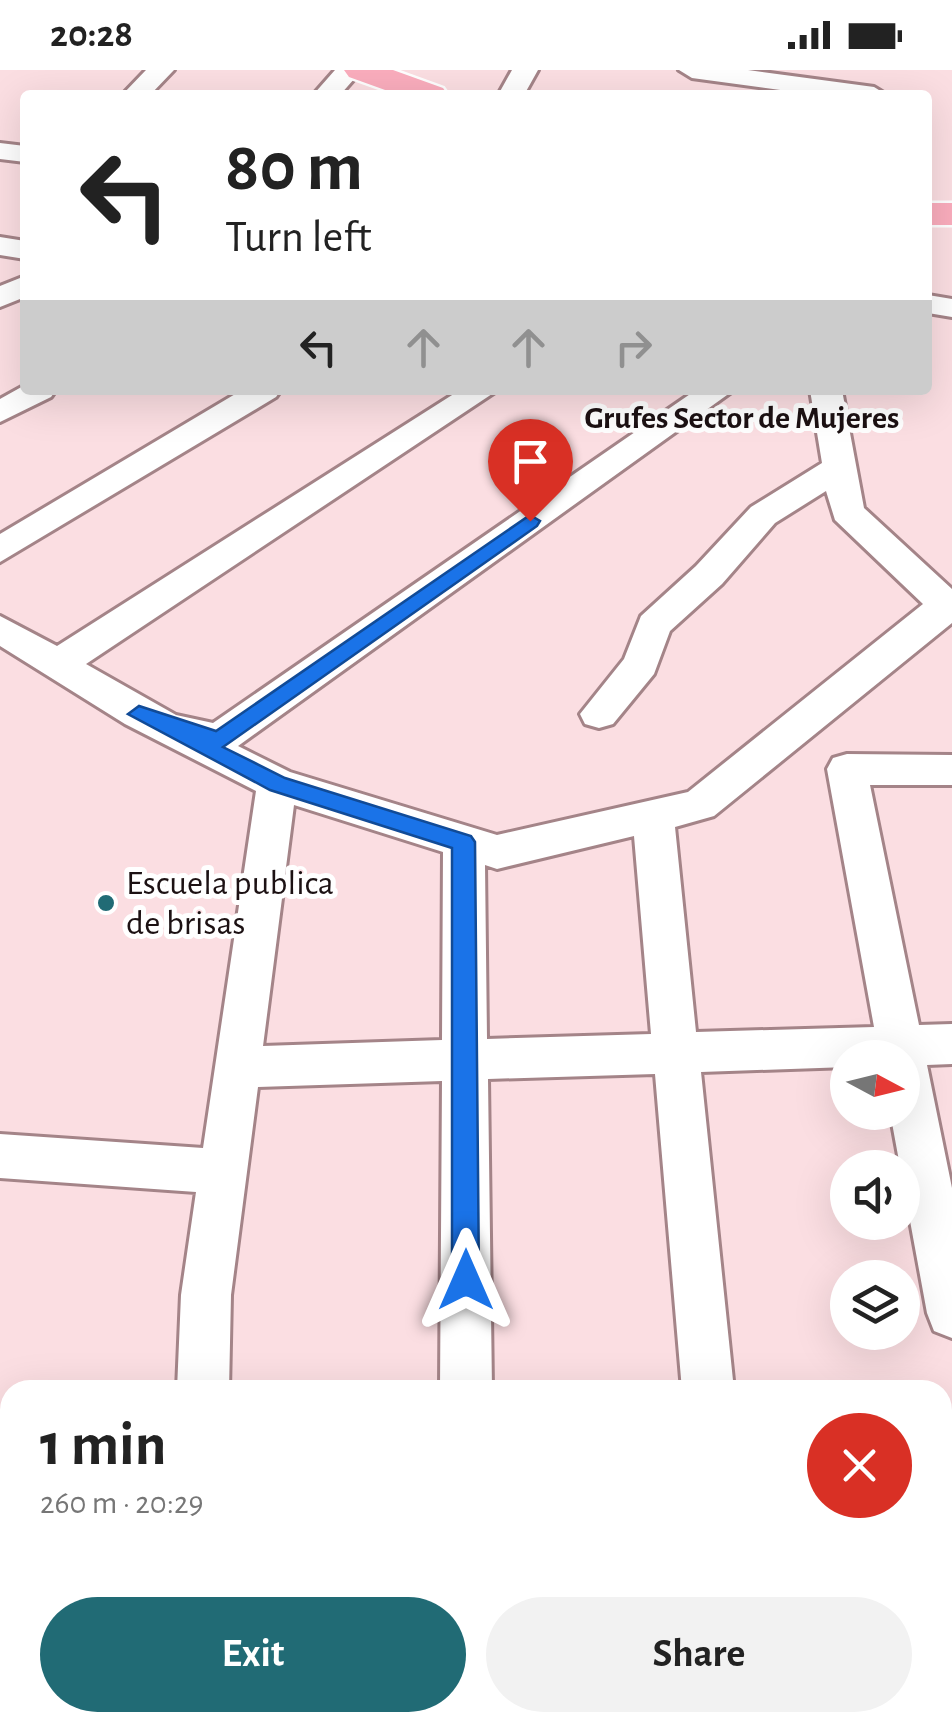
<!DOCTYPE html>
<html lang="en">
<head>
<meta charset="utf-8">
<style>
	:root { --surface:#fff; --page:#f2f2f2; --text:#222; --muted:#767676; --accent:#216b75 }
	body { margin:0; font-family:"Alegreya Sans",sans-serif; background:var(--page); color:var(--text); height:100vh; display:flex; flex-direction:column; font-size:38px; white-space:nowrap }
	* { box-sizing:border-box; margin:0 }
	p { font-size:32px; color:var(--muted) }
	.icon { flex:none; width:55px; height:55px; fill:none; stroke:currentColor; stroke-width:2; stroke-linecap:round; stroke-linejoin:round }
	.map { position:relative; flex:1; overflow:hidden }
	.sheet { position:absolute; left:0px; top:1310px; width:952px; height:352px; display:flex; flex-direction:column; background:var(--surface); border-radius:30px 30px 0 0; box-shadow:0 10px 40px #0002 }
	.sheet>* { flex:none }
	.top-card { position:absolute; left:20px; top:20px; width:912px; height:305px; border-radius:10px; box-shadow:0 10px 40px #0002; background:#fff; color:var(--text); overflow:hidden }
	.needle { width:65px; rotate:97deg }
	.buttons { position:absolute; left:830px; top:970px; display:grid; gap:20px }
	.buttons a { display:grid; place-items:center; width:90px; height:90px; border-radius:50%; background:var(--surface); box-shadow:0 10px 40px #0002; font-size:50px }
	.pin { position:absolute; display:grid; place-items:center; width:85px; height:85px; color:#fff; margin:-102px -42px; border-radius:50% 50% 50% 0; rotate:-45deg; box-shadow:0 0 10px #0007 }
	.pin .icon { rotate:45deg }
	.me { position:absolute; width:110px; margin:-55px; rotate:0deg; stroke-linejoin:round; filter:drop-shadow(0 0 8px #0008) }
	.turn { display:flex; align-items:center; gap:35px; height:210px; padding:0 40px; font-size:45px }
	.turn .icon { width:130px; height:130px; stroke-width:2.5 }
	.turn b { display:block; font-size:70px; line-height:85px }
	.lanes { display:flex; align-items:center; height:95px; padding:0 40px; background:#0003; justify-content:center; gap:50px; direction:ltr }
	.lanes .off { opacity:.35 }
	.round { display:grid; place-items:center; flex:none; width:105px; height:105px; border-radius:52px; background:var(--page) }
	.headline { display:flex; align-items:center; justify-content:space-between; height:170px; padding:0 40px }
	h1 { font-size:60px; font-weight:600; line-height:75px }
	.cta { display:flex; gap:20px; margin-top:auto; padding:20px 40px }
	.cta a { flex:1; height:115px; border-radius:60px; background:var(--accent); color:#fff; font-size:40px; font-weight:600; line-height:115px; text-align:center }
	.cta a+a { background:var(--page); color:var(--text) }
	.status { display:flex; justify-content:space-between; align-items:center; height:70px; padding:0 50px; background:var(--surface); direction:ltr }
	.status svg { height:28px; fill:currentColor }
	.map>svg:first-child { display:block }
</style>
</head>
<body>
<div class="status"><b>20:28</b><svg viewBox="0 0 49 12"><path d="M0 12V9h3v3zM5 12V6h3v6zM10 12V3h3v9zM15 12V0h3v12zM26 1h20v11H26zM47 4h2v5h-2z"/></svg></div>
<div class="map">
<svg width="952" height="1662" viewBox="0 0 952 1662">
	<rect width="100%" height="100%" fill="#fbdee2"/>
	<g fill="none" stroke-linecap="round" stroke-linejoin="round">
		<defs>
			<path id="minor" d="M146,0h28l-24,25h-28z
				M335,0h27l-22,25h-27z
				M512,0h26l-14,25h-26z
				M679,0h69l126,17 13,8h-70l-125,-17z
				M0,73l25,3v16l-25,-3z
				M0,167l25,4v18l-25,-4z
				M25,206v21l-25,10v-21z
				M928,225l24,4v18l-24,-4z
				M25,315v5h31l-5,7 -51,25v-23z
				M242,320h39l-5,7 -276,165v-28z
				M460,320h38l-412,274 90,51 37,8 483,-333h38l-496,356 52,26 207,63 191,-43 235,-188 -88,-84 -9,-29 -51,32 -53,61 -52,47 -16,43 -41,50 -14,4 -14,-4 -5,-10 44,-55 17,-43 55,-50 55,-59 71,-44 -12,-73h32l22,118 88,81v34l-238,193 -39,11 21,205 178,-5 -47,-258 6,-11 14,-4 105,1v30h-82l49,240 33,-1v40l-25,1 25,123v150l-18,-7 -7,-18 -37,-201h12v-54h-54v9l-147,5 33,318h-52l-27,-316 -167,5 4,311h-52l2,-309 -184,6 -27,208 -2,95h-52l4,-95 15,-103 -196,-14v-44l203,14 53,-357 -131,-67 -125,-78v-30l57,30zM294,735l149,47 -1,188 -179,6zM634,766l17,198 -164,5 -2,-174 12,4z
				M163,1652h60v10h-60z
				M438,1652h60v10h-60z
				M709,1652h60l1,10h-60z"/>
			<path id="major" d="M344,0h49l50,18 5,7h-49l-50,-18z
				M928,133h24v22h-24z"/>
		</defs>
		<use href="#minor" stroke="#a48488" stroke-width="6"/>
		<use href="#major" stroke="#fff" stroke-width="5"/>
		<use href="#minor" fill="#fff" fill-rule="evenodd"/>
		<use href="#major" fill="#faadbd" fill-rule="evenodd"/>
	</g>
	<path fill="#1a73e8" stroke="#114b97" stroke-width="2.5" d="M530,445l10,6 -3,5 -314,221 62,31 186,58 4,6 4,438 -4,9 -9,4 -10,-4 -4,-9v-432l-182,-58 -142,-76 11,-8 77,25z"/>
	<circle fill="#216b75" stroke="#fff" stroke-width="4" cx="106" cy="833" r="10"/>
	<g text-anchor="middle" dominant-baseline="central" stroke-width="10" stroke-linejoin="round" paint-order="stroke">
		<g font-size="32" font-weight="bold" fill="#1c1113" stroke="#fff">
			<text x="742" y="348">Grufes Sector de Mujeres</text>
		</g>
		<g font-size="35" fill="#1c1113" stroke="#fff" text-anchor="start">
			<text x="126" y="813">Escuela publica<tspan x="126" dy="40">de brisas</tspan></text>
		</g>
	</g>
</svg>
<div class="buttons">
<a><svg class="needle" viewBox="-14 -14 28 28"><path d="M0-13l5 13h-10z" fill="#e53935"/><path d="M0 13l5-13h-10z" fill="#767676"/></svg></a>
<a><svg class="icon" aria-label="sound" viewBox="0 0 24 24"><path d="M4 9h4l5-4v14l-5-4H4zM17 9q2 3 0 6"/></svg></a>
<a><svg class="icon" aria-label="layers" viewBox="0 0 24 24"><path d="M12 4l9 5-9 5-9-5zM3 14l9 5 9-5"/></svg></a>
</div>
<div class="pin" style="left:530px;top:451px;background:#d93025"><svg class="icon" aria-label="arrive" viewBox="0 0 24 24"><path d="M6 21V4h12l-3 4 3 4H6"/></svg></div>
<svg class="me" style="left:466px;top:1210px" viewBox="-20 -20 40 40"><path d="M0-17L14 15 0 8-14 15z" fill="#1a73e8" stroke="#fff" stroke-width="4"/></svg>
<div class="top-card">
<div class="turn"><svg class="icon" aria-label="left" viewBox="0 0 24 24"><path d="M17 20v-9H6M10 6l-5 5 5 5"/></svg><div><b>80 m</b>Turn left</div></div>
<div class="lanes"><svg class="icon" aria-label="left" viewBox="0 0 24 24"><path d="M17 20v-9H6M10 6l-5 5 5 5"/></svg><svg class="icon off" aria-label="ahead" viewBox="0 0 24 24"><path d="M12 20V5M6 11l6-6 6 6"/></svg><svg class="icon off" aria-label="ahead" viewBox="0 0 24 24"><path d="M12 20V5M6 11l6-6 6 6"/></svg><svg class="icon off" aria-label="right" viewBox="0 0 24 24"><path d="M7 20v-9h11M14 6l5 5-5 5"/></svg></div>
</div>
<section class="sheet">
<div class="headline"><div><h1>1 min</h1><p>260 m · 20:29</p></div><a class="round" style="background:#d93025;color:#fff"><svg class="icon" aria-label="close" viewBox="0 0 24 24"><path d="M6 6l12 12M18 6L6 18"/></svg></a></div>
<div class="cta"><a>Exit</a><a>Share</a></div>
</section>
</div>
</body>
</html>
